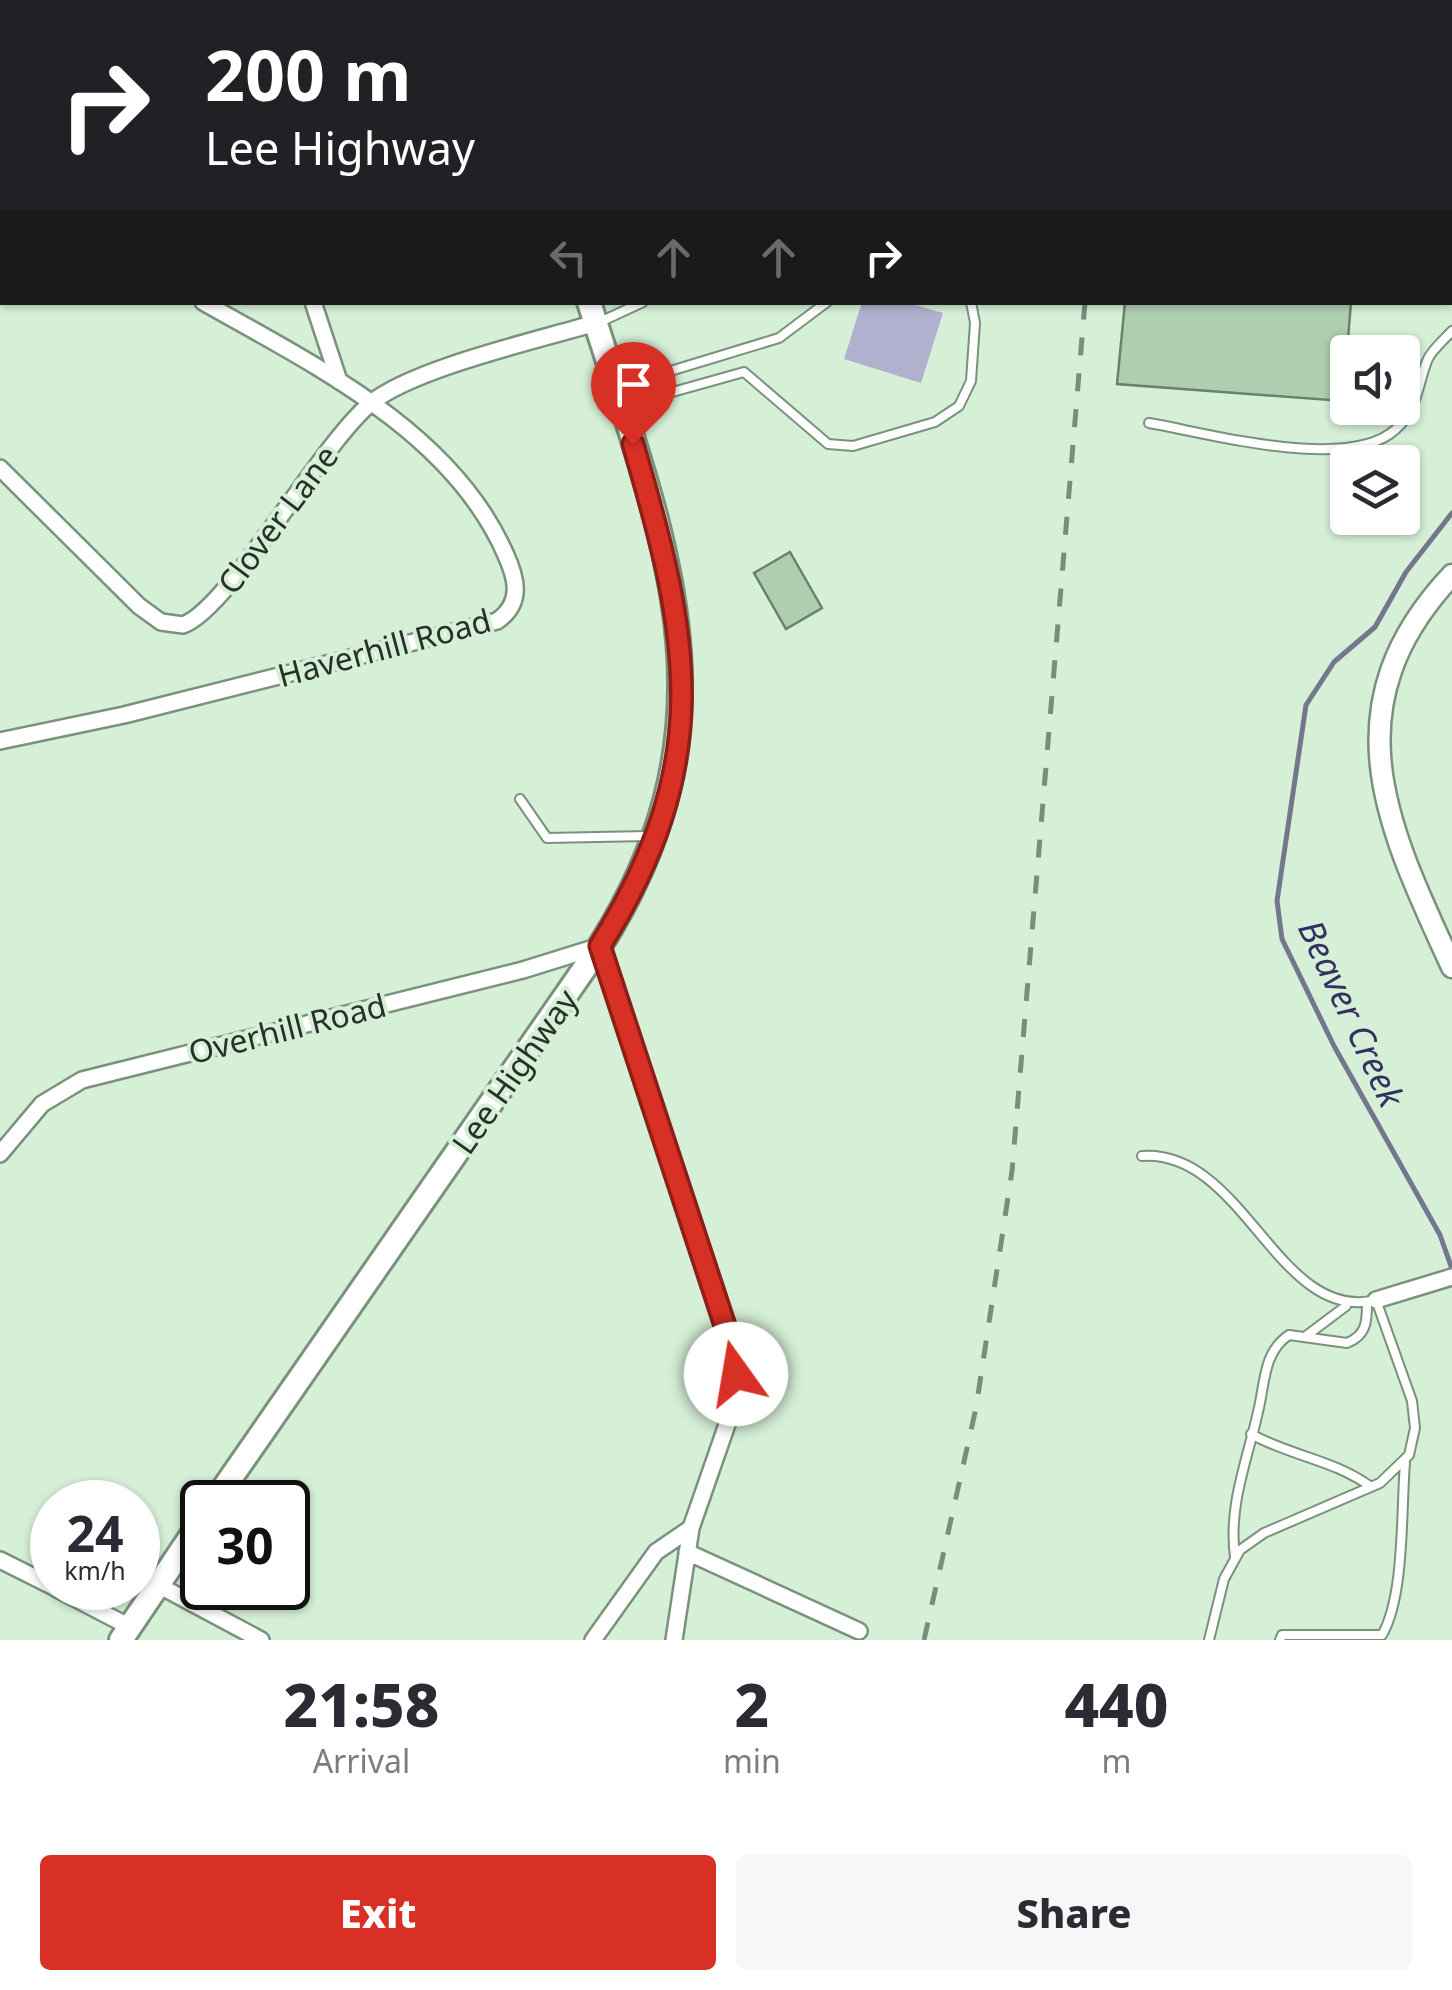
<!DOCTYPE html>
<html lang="en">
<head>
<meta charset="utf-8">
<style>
	:root { --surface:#fff; --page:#f7f7f7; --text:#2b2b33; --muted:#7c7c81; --accent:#d93025 }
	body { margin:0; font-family:"Noto Sans",sans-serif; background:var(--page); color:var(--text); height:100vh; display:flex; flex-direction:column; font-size:38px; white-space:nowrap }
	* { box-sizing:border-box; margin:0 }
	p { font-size:32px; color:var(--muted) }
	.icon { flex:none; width:55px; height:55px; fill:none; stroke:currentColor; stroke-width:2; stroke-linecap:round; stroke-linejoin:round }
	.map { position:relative; height:1640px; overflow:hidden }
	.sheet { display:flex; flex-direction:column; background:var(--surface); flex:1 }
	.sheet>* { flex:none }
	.top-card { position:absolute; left:0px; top:0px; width:1452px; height:305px; box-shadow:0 2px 8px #0004; background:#202124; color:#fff; overflow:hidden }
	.controls { position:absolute; left:1330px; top:335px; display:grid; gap:20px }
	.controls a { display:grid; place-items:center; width:90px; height:90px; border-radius:10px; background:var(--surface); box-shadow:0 2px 8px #0004; font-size:50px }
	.speed { position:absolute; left:30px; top:1480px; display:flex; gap:20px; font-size:50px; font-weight:700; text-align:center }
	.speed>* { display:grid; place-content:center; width:130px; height:130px; border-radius:50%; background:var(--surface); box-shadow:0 2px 8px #0004; line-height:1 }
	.speed small { font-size:25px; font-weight:400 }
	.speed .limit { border:5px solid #111; border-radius:15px; background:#fff; color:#111 }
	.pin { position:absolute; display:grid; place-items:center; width:85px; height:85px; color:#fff; margin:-102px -42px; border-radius:50% 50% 50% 0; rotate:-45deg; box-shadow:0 0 10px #0007 }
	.pin .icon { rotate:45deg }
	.me { position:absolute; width:110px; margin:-55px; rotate:347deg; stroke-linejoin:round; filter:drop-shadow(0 0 8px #0008) }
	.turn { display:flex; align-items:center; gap:35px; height:210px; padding:0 40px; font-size:45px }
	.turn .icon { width:130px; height:130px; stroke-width:2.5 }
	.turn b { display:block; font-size:70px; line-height:85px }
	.lanes { display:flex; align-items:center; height:95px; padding:0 40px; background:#0003; justify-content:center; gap:50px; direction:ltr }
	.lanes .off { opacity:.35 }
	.eta { display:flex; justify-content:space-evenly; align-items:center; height:170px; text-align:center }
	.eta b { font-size:60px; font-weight:800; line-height:70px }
	.primary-button { display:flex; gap:20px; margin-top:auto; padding:20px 40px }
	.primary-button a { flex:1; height:115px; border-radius:10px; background:var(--accent); color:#fff; font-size:40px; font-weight:800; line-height:115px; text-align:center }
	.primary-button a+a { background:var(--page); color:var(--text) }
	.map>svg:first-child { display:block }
</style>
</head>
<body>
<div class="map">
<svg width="1452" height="1640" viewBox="0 0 1452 1640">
	<rect width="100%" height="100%" fill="#d5f0d7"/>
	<path fill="#b1b1cf" d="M862,302l46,1 35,10 -22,70 -77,-24z"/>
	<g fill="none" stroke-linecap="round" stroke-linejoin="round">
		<path stroke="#73768c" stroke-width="5" d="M1452,513l-46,59 -31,55 -41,35 -28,43 -29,196 5,38 52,107 106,189 12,34"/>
	</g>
	<path fill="#aeceb0" stroke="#6a816b" stroke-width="2.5" d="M1125,302h226l-8,99 -226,-17z
		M790,552l32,56 -36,21 -32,-56z"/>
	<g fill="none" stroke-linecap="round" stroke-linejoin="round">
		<defs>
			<path id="lane" d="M726,0v2
				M311,2l3,-2
				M409,2l3,-2
				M566,2l3,-2
				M600,322l43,-20
				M621,386l158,-48 48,-36
				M626,405l118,-33 84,72 25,2 82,-24 24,-16 12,-25 4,-58 -4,-21
				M1149,423c59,10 200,50 247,6 21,-18 22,-45 31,-68 4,-11 17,-21 25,-30
				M520,799l27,39 100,-2
				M1142,1156c102,-7 136,168 234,144l36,101 3,27 -6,27 -29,28 -116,50 -24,17 -16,29 -15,61
				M1306,1336l40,-30
				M1251,1434c39,22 84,26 120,53
				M1235,1557c-7,-51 12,-96 23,-145 7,-28 5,-60 31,-77l58,8c20,-8 20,-22 20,-41
				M1280,1640l2,-5h100c23,-39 19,-126 23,-172"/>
			<path id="street" d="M67,0l3,2
				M0,187l2,1
				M313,302l26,79
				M0,468l139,138 22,16 22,3c46,-16 136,-179 188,-222 43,-35 168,-63 224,-80
				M0,741l124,-26 373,-94c26,-18 20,-42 8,-68 -54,-122 -191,-188 -302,-251
				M0,1154l42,-50 40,-24 441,-110 77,-24 133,403 3,25 -5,39 -40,115 -35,24 -63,88
				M1376,1300l76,-23
				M687,1552l172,79
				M0,1560l52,26
				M158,1585l103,55
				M55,1588l75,39
				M674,1640l17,-112"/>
			<path id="secondary" d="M1452,575c-124,132 -65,251 0,392"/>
			<path id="primary" d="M494,0l1,2
				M214,1502l386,-556c145,-230 63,-408 -11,-644
				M121,1640l81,-120"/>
		</defs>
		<use href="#lane" stroke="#7a927c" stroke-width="12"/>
		<use href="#street" stroke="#7a927c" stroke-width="20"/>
		<use href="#secondary" stroke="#7a927c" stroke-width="25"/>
		<use href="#primary" stroke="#7a927c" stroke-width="28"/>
		<use href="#lane" stroke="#fff" stroke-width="8"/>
		<use href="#street" stroke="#fff" stroke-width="15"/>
		<use href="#secondary" stroke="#fff" stroke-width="20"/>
		<use href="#primary" stroke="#fff" stroke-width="22"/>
		<path stroke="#7a8d7c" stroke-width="5" stroke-dasharray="18 18" stroke-linecap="butt" d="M1108,2v-2
			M924,1640l52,-232 36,-237 73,-869"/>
	</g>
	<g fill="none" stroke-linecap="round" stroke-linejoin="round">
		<defs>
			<path id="route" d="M633,444c58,197 82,318 -33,502l133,404 3,24"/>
		</defs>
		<use href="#route" stroke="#8d1f18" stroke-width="25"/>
		<use href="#route" stroke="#d93025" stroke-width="18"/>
	</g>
	<g text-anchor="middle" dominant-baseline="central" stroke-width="8" stroke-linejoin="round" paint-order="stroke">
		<g font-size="32" fill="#273128" stroke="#d5f0d7">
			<text transform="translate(277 519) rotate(-53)">Clover Lane</text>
			<text transform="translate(384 647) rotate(-15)">Haverhill Road</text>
			<text transform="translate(287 1028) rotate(-14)">Overhill Road</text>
			<text transform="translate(514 1071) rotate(-55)">Lee Highway</text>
		</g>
		<g font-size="35" font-style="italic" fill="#343060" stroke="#d5f0d7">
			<text transform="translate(1352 1013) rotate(65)">Beaver Creek</text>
		</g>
	</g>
</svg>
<div class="controls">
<a><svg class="icon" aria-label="sound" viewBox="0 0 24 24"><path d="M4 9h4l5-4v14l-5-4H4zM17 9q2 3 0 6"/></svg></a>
<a><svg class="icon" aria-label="layers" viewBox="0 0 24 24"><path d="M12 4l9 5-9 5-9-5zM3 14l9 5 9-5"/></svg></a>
</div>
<div class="speed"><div>24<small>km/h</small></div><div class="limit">30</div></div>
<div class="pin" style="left:633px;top:444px;background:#d93025"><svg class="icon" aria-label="arrive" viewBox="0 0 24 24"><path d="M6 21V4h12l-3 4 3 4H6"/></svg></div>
<svg class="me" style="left:736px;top:1374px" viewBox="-20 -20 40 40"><circle r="19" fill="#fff"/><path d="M0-13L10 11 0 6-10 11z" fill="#d93025"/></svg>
<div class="top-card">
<div class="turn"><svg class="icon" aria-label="right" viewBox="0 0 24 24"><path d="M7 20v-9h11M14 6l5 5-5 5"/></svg><div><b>200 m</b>Lee Highway</div></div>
<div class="lanes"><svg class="icon off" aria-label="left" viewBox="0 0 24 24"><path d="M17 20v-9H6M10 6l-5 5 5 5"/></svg><svg class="icon off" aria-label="ahead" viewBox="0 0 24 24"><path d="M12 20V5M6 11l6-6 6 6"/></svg><svg class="icon off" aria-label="ahead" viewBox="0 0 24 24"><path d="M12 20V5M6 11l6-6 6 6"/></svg><svg class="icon" aria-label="right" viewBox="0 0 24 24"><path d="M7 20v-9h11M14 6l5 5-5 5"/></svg></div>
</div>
</div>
<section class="sheet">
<div class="eta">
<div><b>21:58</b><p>Arrival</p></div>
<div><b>2</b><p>min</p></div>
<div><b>440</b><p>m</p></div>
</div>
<div class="primary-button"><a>Exit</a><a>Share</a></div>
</section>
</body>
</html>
